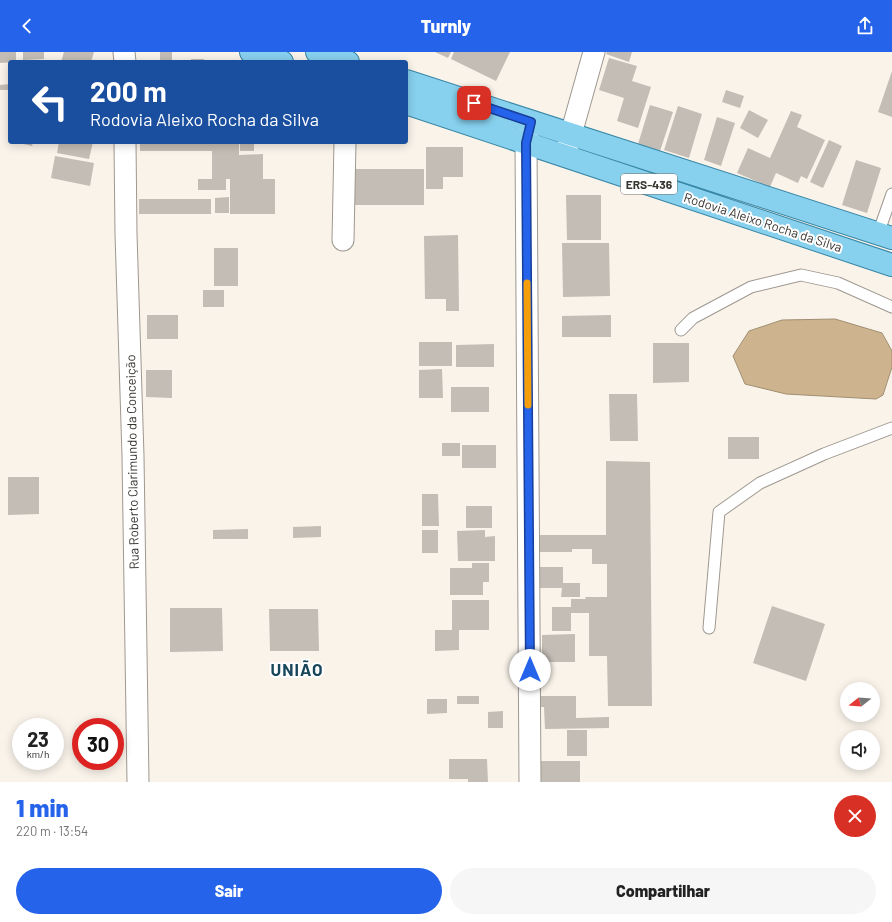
<!DOCTYPE html>
<html lang="pt">
<head>
<meta charset="utf-8">
<style>
	:root { --surface:#fff; --page:#f6f6f6; --text:#222; --muted:#767676; --accent:#2563eb }
	body { margin:0; font-family:Barlow,sans-serif; background:var(--page); color:var(--text); height:100vh; display:flex; flex-direction:column; font-size:15px; white-space:nowrap }
	* { box-sizing:border-box; margin:0 }
	p { font-size:13px; color:var(--muted) }
	.icon { flex:none; width:22px; height:22px; fill:none; stroke:currentColor; stroke-width:2; stroke-linecap:round; stroke-linejoin:round }
	.map { position:relative; height:730px; overflow:hidden }
	.drawer { display:flex; flex-direction:column; background:var(--surface); flex:1 }
	.drawer>* { flex:none }
	.banner { position:absolute; left:8px; top:8px; width:400px; height:84px; border-radius:4px; box-shadow:0 2px 10px #0003; background:#1a4fa0; color:#fff; overflow:hidden }
	.needle { width:26px; rotate:253deg }
	.tools { position:absolute; left:840px; top:630px; display:grid; gap:8px }
	.tools a { display:grid; place-items:center; width:40px; height:40px; border-radius:50%; background:var(--surface); box-shadow:0 2px 10px #0003; font-size:20px }
	.speed { position:absolute; left:12px; top:666px; display:flex; gap:8px; font-size:20px; font-weight:700; text-align:center }
	.speed>* { display:grid; place-content:center; width:52px; height:52px; border-radius:50%; background:var(--surface); box-shadow:0 2px 10px #0003; line-height:1 }
	.speed small { font-size:10px; font-weight:400 }
	.speed .limit { border:6px solid #d22; background:#fff; color:#111 }
	.pin { position:absolute; display:grid; place-items:center; width:34px; height:34px; color:#fff; margin:-17px; border-radius:8px; box-shadow:0 2px 6px #0006 }
	.me { position:absolute; width:44px; margin:-22px; rotate:0deg; stroke-linejoin:round; filter:drop-shadow(0 0 3px #0008) }
	.turn { display:flex; align-items:center; gap:14px; height:84px; padding:0 16px; font-size:18px }
	.turn .icon { width:52px; height:52px; stroke-width:2.5 }
	.turn b { display:block; font-size:28px; line-height:34px }
	.round { display:grid; place-items:center; flex:none; width:42px; height:42px; border-radius:21px; background:var(--page) }
	.summary { display:flex; align-items:center; justify-content:space-between; height:68px; padding:0 16px }
	h1 { font-size:24px; font-weight:800; line-height:30px; color:var(--accent) }
	.button { display:flex; gap:8px; margin-top:auto; padding:8px 16px }
	.button a { flex:1; height:46px; border-radius:24px; background:var(--accent); color:#fff; font-size:16px; font-weight:800; line-height:46px; text-align:center }
	.button a+a { background:var(--page); color:var(--text) }
	header { display:flex; justify-content:space-between; align-items:center; height:52px; padding:0 16px; background:var(--accent); color:#fff; font-size:18px; font-weight:800 }
	.map>svg:first-child { display:block }
</style>
</head>
<body>
<header><svg class="icon" aria-label="back" viewBox="0 0 24 24"><path d="M15 5l-7 7 7 7"/></svg>Turnly<svg class="icon" aria-label="share" viewBox="0 0 24 24"><path d="M12 15V3M7 8l5-5 5 5M5 13v7h14v-7"/></svg></header>
<div class="map">
<svg width="892" height="730" viewBox="0 0 892 730">
	<rect width="100%" height="100%" fill="#f9f3ea"/>
	<path fill="#ceb48e" stroke="#a18e72" d="M835,267l47,14 10,18v16l-9,28 -7,4 -90,-5 -41,-10 -12,-28 16,-25 33,-11z"/>
	<path fill="#c3bdb5" d="M0,0h16v10l-16,1z
		M23,0h21v7l-21,1z
		M64,0h30l-3,10h-30z
		M160,0h12v10h-12z
		M435,0h16l-3,6z
		M454,0h56l-14,29 -45,-22z
		M607,0h25l-3,10 -23,-8z
		M609,6l28,8 -5,15 19,6 -13,41 -21,-7 7,-23 -25,-8z
		M191,7h13v3h-13z
		M892,19v46l-14,-5z
		M10,32v6h-10v-5z
		M726,38l18,6 -4,12 -18,-6z
		M650,53l23,7 -13,39 -22,-7z
		M678,54l24,8 -13,44 -25,-8z
		M749,58l19,10 -10,18 -18,-10z
		M791,59l11,4 -5,12 28,13 -18,39 -6,-3 -3,7 -22,-10 -6,14 -33,-14 11,-25 22,10z
		M717,65l18,6 -14,43 -17,-6z
		M829,88l13,6 -19,42 -13,-6z
		M15,90h18l-1,4z
		M59,90h34l-4,17 -32,-6z
		M140,90h99v13l24,-1v25h12v35h-45v-35h-4v11h-28v-11h14v-28h-72z
		M240,90h14v9h-14z
		M426,95h37v30h-20v12h-17z
		M55,104l39,7 -4,23 -39,-8z
		M856,108l25,8 -14,45 -25,-8z
		M354,117h70v36h-70z
		M566,143h35v45h-34z
		M229,145v16h-14v-15z
		M139,147h72v15h-72z
		M458,183l1,76h-13v-12h-21l-1,-63z
		M562,191h47l1,53 -47,1z
		M214,196h24v38h-24z
		M203,238h21v17h-21z
		M147,263h31v24h-31z
		M611,263v22h-49v-21z
		M419,290h33v24h-33z
		M653,291h36v39l-36,1z
		M494,292v23h-38v-22z
		M442,317l1,29h-24v-28z
		M146,318h26v28l-26,-1z
		M451,335h38v25h-38z
		M609,342h28l1,47h-28z
		M728,385h31v22h-31z
		M442,391h18v13h-18z
		M462,393h34v23h-34z
		M606,409l44,1 2,244h-44l-1,-50h-18v-43h-18v18h-19v-24h19v-8h15l-1,-2h22v-33h-15v-15h-20v3h-32v-17h66z
		M8,425h31v37l-31,1z
		M422,442h16l1,32h-17z
		M466,454h26v22h-26z
		M321,474v11l-28,1v-11z
		M248,477v10h-35v-9z
		M422,478h16v23h-16z
		M485,478v7l10,-1v25h-37l-1,-30z
		M472,511h17v19h-6v13h-33v-27h22z
		M540,515h23v16h17v14h-19l1,-9h-22z
		M452,548h37v30h-30v20l-24,1v-21h17z
		M772,554l53,18 -19,57 -53,-18z
		M170,556h52l1,43 -53,1z
		M269,557h49l1,42h-49z
		M575,582v28h-33v-27z
		M457,644h22v8h-22z
		M533,644h43v22l33,-1v11l-64,1 -1,-22h-11z
		M427,647h20v14l-20,1z
		M503,659v17h-15v-16z
		M567,678h20v26h-20z
		M449,707h38l1,23h-20v-3h-19z
		M541,709h39v21h-39z"/>
	<g fill="none" stroke-linecap="round" stroke-linejoin="round">
		<defs>
			<path id="lane" d="M878,182l14,-40
				M681,278l12,-12 58,-31 50,-12 37,8 54,24
				M709,576l10,-116 41,-29 64,-29 68,-26"/>
			<path id="street" d="M124,0l1,10
				M529,75l-3,16 4,639
				M125,90l1,92 7,222 5,326
				M566,100l28,-100
				M343,188l2,-98"/>
			<path id="primary" d="M251,0l31,10
				M317,0l31,10
				M406,29l486,157
				M406,51l486,162"/>
		</defs>
		<use href="#lane" stroke="#9e9890" stroke-width="13"/>
		<use href="#street" stroke="#9e9890" stroke-width="23"/>
		<use href="#primary" stroke="#3786a5" stroke-width="24"/>
		<use href="#lane" stroke="#fff" stroke-width="11"/>
		<use href="#street" stroke="#fff" stroke-width="21"/>
		<use href="#primary" stroke="#87d0ee" stroke-width="22"/>
	</g>
	<g fill="none" stroke-linecap="round" stroke-linejoin="round">
		<defs>
			<path id="route" d="M474,51l57,19 -5,21 4,527"/>
		</defs>
		<use href="#route" stroke="#184099" stroke-width="10"/>
		<use href="#route" stroke="#2563eb" stroke-width="7"/>
		<path stroke="#f59e0b" stroke-width="7" d="M527,231l1,122"/>
	</g>
	<g text-anchor="middle" dominant-baseline="central" stroke-width="4" stroke-linejoin="round" paint-order="stroke">
		<rect fill="#fff" stroke="#73726f" stroke-width="1" x="621" y="122" width="56" height="20" rx="3"/>
		<g font-size="12" font-weight="bold" fill="#373531">
			<text x="649" y="132">ERS-436</text>
		</g>
		<g font-size="13" fill="#373531" stroke="#fff">
			<text transform="translate(763 170) rotate(18)">Rodovia Aleixo Rocha da Silva</text>
			<text transform="translate(132 410) rotate(-91)">Rua Roberto Clarimundo da Conceição</text>
		</g>
		<g font-size="17" font-weight="bold" letter-spacing="1" fill="#18465a" stroke="#fff">
			<text x="297" y="617">UNIÃO</text>
		</g>
	</g>
</svg>
<div class="tools">
<a><svg class="needle" viewBox="-14 -14 28 28"><path d="M0-13l5 13h-10z" fill="#e53935"/><path d="M0 13l5-13h-10z" fill="#767676"/></svg></a>
<a><svg class="icon" aria-label="sound" viewBox="0 0 24 24"><path d="M4 9h4l5-4v14l-5-4H4zM17 9q2 3 0 6"/></svg></a>
</div>
<div class="speed"><div>23<small>km/h</small></div><div class="limit">30</div></div>
<div class="pin" style="left:474px;top:51px;background:#d93025"><svg class="icon" aria-label="arrive" viewBox="0 0 24 24"><path d="M6 21V4h12l-3 4 3 4H6"/></svg></div>
<svg class="me" style="left:530px;top:618px" viewBox="-20 -20 40 40"><circle r="19" fill="#fff"/><path d="M0-13L10 11 0 6-10 11z" fill="#2563eb"/></svg>
<div class="banner">
<div class="turn"><svg class="icon" aria-label="left" viewBox="0 0 24 24"><path d="M17 20v-9H6M10 6l-5 5 5 5"/></svg><div><b>200 m</b>Rodovia Aleixo Rocha da Silva</div></div>
</div>
</div>
<section class="drawer">
<div class="summary"><div><h1>1 min</h1><p>220 m · 13:54</p></div><a class="round" style="background:#d93025;color:#fff"><svg class="icon" aria-label="close" viewBox="0 0 24 24"><path d="M6 6l12 12M18 6L6 18"/></svg></a></div>
<div class="button"><a>Sair</a><a>Compartilhar</a></div>
</section>
</body>
</html>
